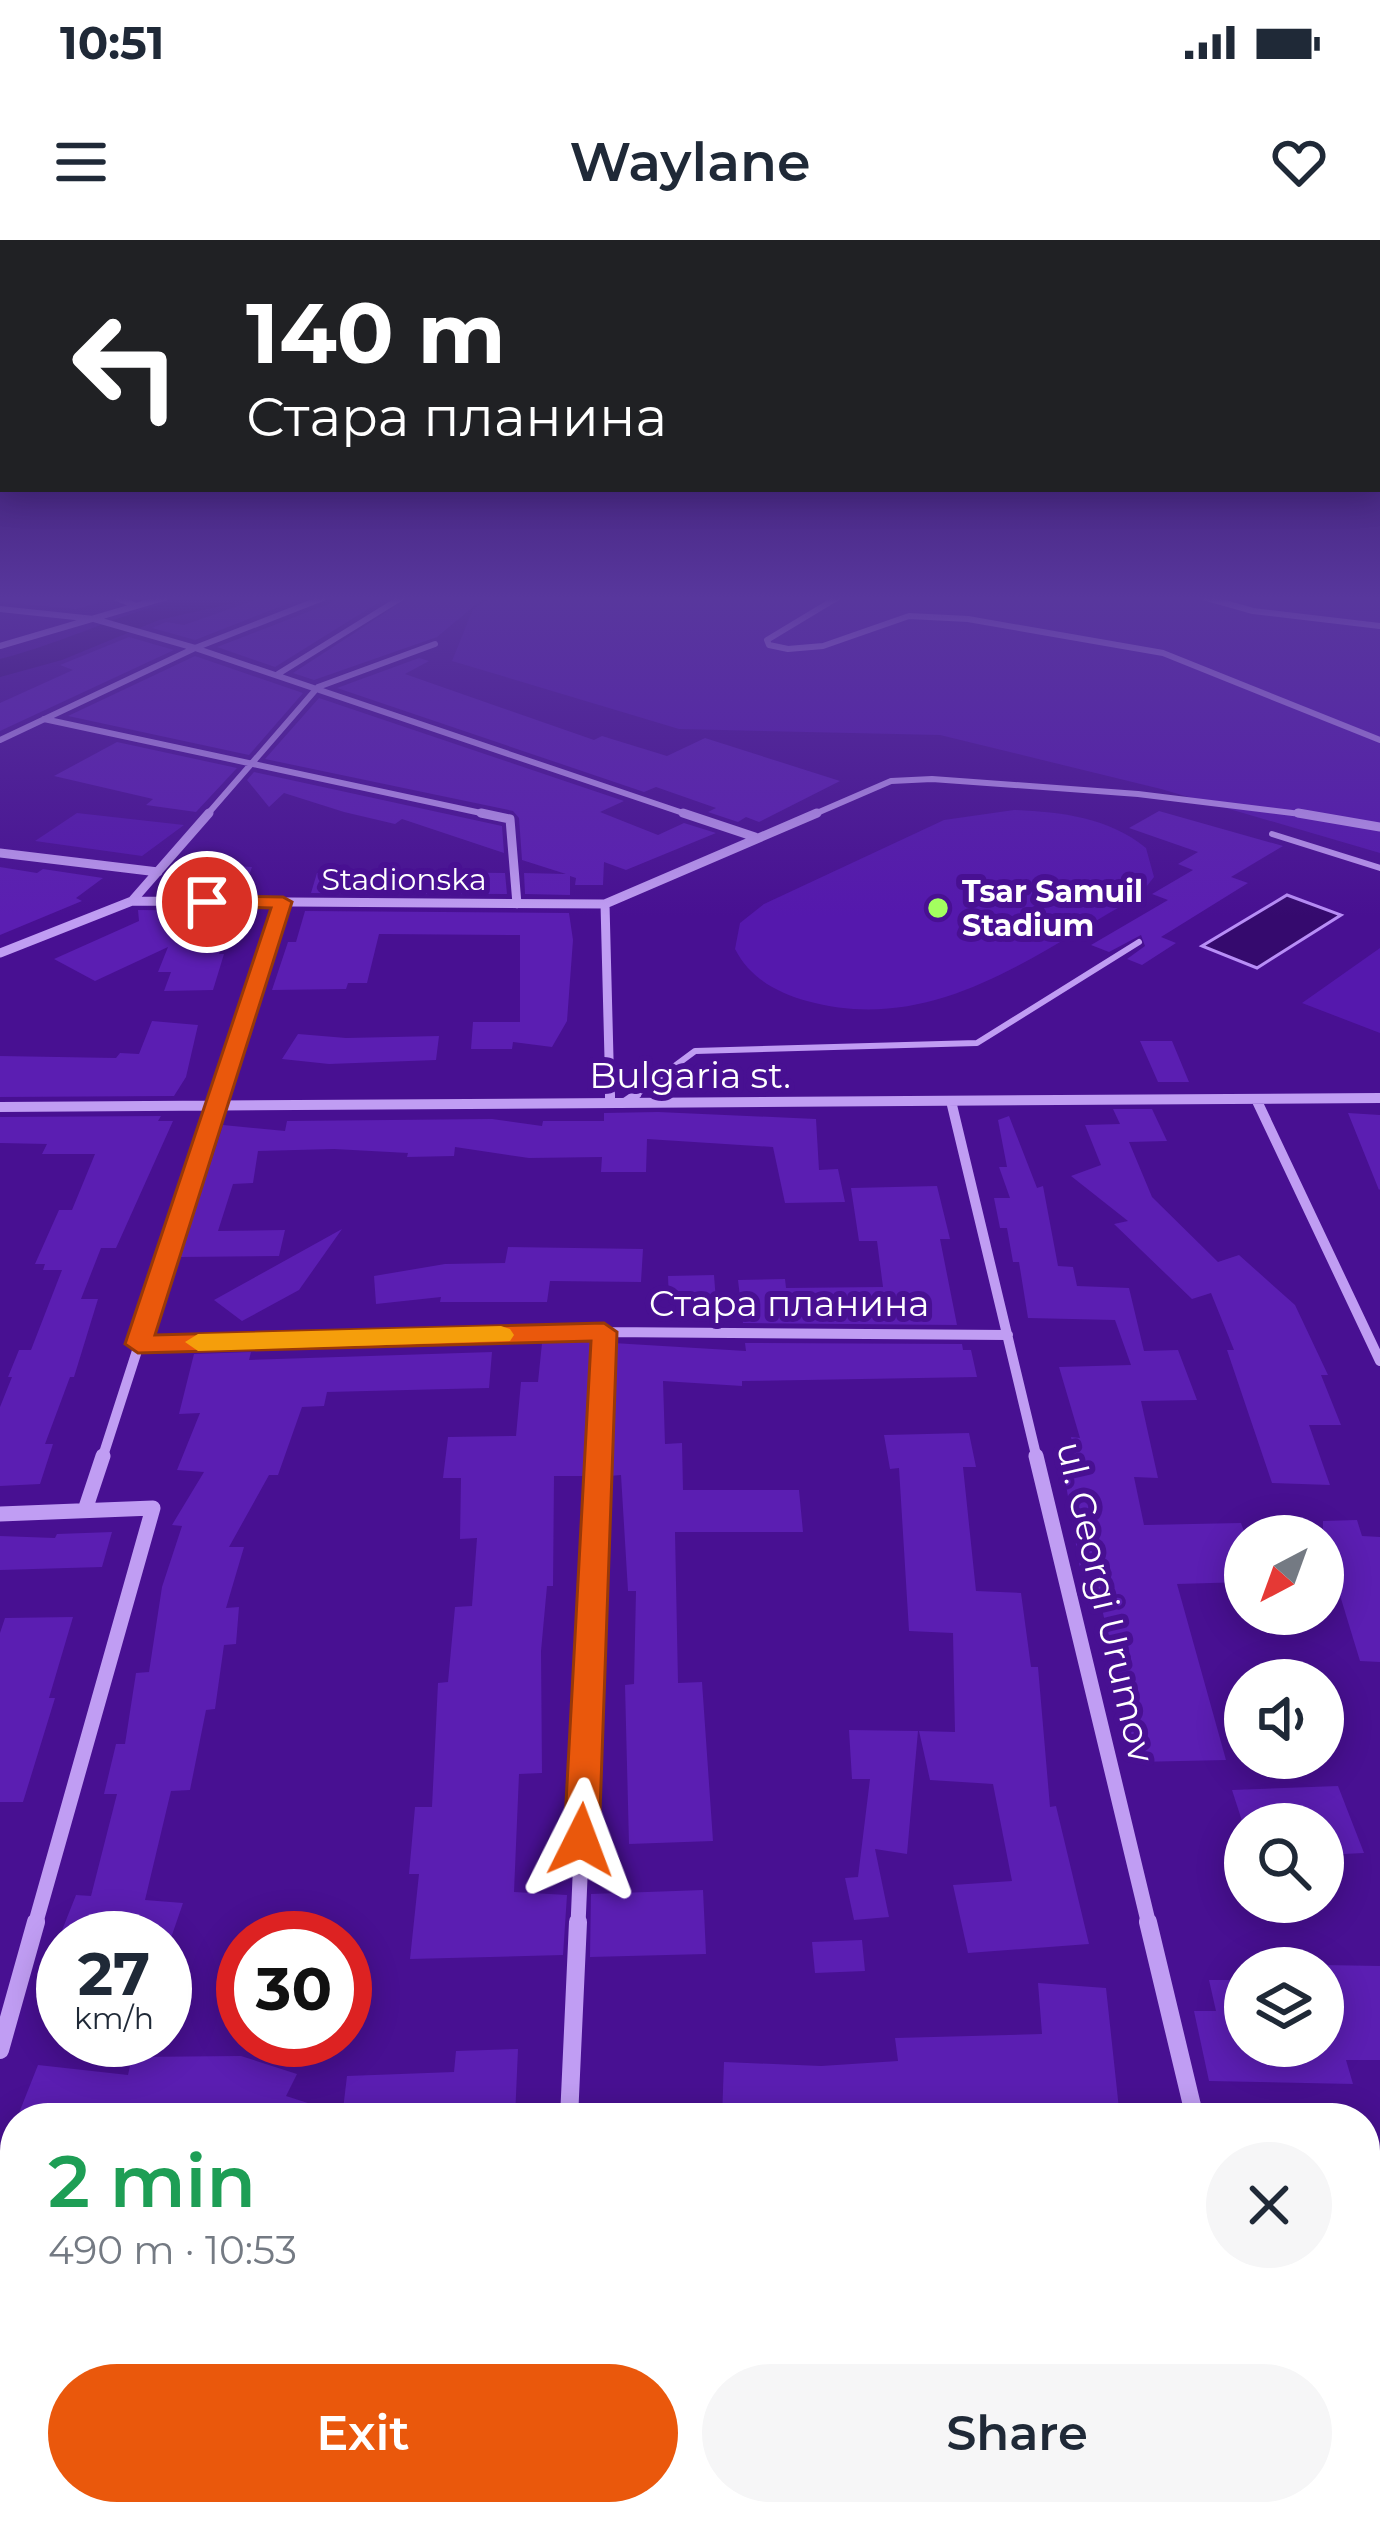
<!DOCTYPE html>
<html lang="en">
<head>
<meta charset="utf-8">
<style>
	:root { --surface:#fff; --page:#f6f6f7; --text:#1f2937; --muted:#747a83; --accent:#ea580c }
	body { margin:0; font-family:Montserrat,sans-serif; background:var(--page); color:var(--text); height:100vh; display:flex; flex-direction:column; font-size:45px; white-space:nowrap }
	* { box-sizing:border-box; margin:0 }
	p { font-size:39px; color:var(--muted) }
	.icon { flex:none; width:66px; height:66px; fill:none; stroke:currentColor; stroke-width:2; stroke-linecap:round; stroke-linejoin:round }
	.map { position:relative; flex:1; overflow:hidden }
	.details { position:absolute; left:0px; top:1863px; width:1380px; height:423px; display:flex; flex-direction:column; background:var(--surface); border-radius:48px 48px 0 0; box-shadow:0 6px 30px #0003 }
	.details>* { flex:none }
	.banner { position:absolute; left:0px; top:0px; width:1380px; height:252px; box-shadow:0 6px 30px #0003; background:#202124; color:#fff; overflow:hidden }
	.needle { width:78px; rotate:221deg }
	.buttons { position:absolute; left:1224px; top:1275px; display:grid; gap:24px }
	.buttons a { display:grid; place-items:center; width:120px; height:120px; border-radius:50%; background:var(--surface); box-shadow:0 6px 30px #0003; font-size:60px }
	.speed { position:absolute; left:36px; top:1671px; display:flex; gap:24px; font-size:60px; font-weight:700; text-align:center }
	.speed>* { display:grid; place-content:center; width:156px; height:156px; border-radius:50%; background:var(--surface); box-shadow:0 6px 30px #0003; line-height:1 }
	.speed small { font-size:30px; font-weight:400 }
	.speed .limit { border:18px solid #d22; background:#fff; color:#111 }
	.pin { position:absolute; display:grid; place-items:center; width:102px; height:102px; color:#fff; margin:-51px; border:6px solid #fff; border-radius:50%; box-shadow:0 3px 12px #0007 }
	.me { position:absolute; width:132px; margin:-66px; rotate:3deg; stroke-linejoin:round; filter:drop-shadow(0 0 9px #0008) }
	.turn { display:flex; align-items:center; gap:42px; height:252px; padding:0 48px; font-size:54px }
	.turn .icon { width:156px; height:156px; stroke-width:2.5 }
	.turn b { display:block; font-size:84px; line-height:102px }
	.round { display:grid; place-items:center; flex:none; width:126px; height:126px; border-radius:63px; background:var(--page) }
	.summary { display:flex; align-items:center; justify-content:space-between; height:204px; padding:0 48px }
	h1 { font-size:72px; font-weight:600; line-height:90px; color:#1e9e55 }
	.action { display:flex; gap:24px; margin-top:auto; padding:24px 48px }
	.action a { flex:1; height:138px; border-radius:72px; background:var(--accent); color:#fff; font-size:48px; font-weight:600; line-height:138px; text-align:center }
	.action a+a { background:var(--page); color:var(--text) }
	.status { display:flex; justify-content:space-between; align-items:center; height:84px; padding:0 60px; background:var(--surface); direction:ltr }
	.status svg { height:33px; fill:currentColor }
	header { display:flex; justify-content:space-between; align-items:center; height:156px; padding:0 48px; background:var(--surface); font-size:54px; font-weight:600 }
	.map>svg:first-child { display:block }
</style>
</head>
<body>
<div class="status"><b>10:51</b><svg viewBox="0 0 49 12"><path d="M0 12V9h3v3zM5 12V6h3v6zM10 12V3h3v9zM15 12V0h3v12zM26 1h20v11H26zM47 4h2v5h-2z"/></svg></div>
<header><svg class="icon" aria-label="menu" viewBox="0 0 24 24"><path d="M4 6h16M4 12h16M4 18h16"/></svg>Waylane<svg class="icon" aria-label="heart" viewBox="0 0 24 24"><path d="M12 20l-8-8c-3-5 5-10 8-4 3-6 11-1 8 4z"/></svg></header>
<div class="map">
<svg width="1380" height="2284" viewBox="0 0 1380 2284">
	<rect width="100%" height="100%" fill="#481092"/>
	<path fill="#5518ad" d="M493,356h887v257l-219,-64 -221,-54 -261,-6 -227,-68 21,-52z
		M1014,570c46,2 94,7 132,38l8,29 -15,19c-105,58 -205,140 -332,105 -31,-9 -57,-23 -72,-52l5,-26 24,-19 180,-84z
		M77,573l107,12 -42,31 -107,-15z
		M1380,708v85l-78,-30z"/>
	<path fill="#350a6e" stroke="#b88ef7" stroke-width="3" d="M1287,655l54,20 -84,53 -55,-22z"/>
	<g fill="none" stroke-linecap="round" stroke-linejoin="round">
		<path fill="#350a6e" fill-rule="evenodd" d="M192,356h50l-4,6 -79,18 -97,40 -62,17v-18c66,-17 126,-48 192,-63z"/>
	</g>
	<path fill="#5b1eb2" d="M0,356h97l1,7 -22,6 -76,-7z
		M267,356h40l-112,44 -43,-12 14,-6 18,3z
		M335,356h54l-114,71 -58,-20 114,-44z
		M411,356h75l-49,41 -123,43 -21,-7z
		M129,397l45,13 -174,81v-28l73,-33 -13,-5z
		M195,416l108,37 -54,62 -181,-39z
		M419,418l10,3 -24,13 189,66 8,-4 65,20 38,-18 135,43 -81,41 -13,-5 -8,5 -30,-10 8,-4 -60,-21 -12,5 -307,-104z
		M319,458l305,103 -24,11 58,23 26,-12 32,10 -90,37 -22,-8 -1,23h-28l1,-7 -6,-2v19l-45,-1 -1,-21 42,1 -44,-14 -3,-42 -6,-7 -248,-52z
		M117,502l120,26 -41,44 -50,-7 7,-6 -99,-23z
		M254,532l248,54 2,27 -102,-34 -7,5 -51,-12 -60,-19 -15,14 -22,-27z
		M1159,571l124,35 -52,31 17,6 -87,54 15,6 -34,22 -15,-6 18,-13 -4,-11 -32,17 -18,-7 77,-45 -16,-6 41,-24 -15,-6 20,-12 -69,-24z
		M218,625l34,2 -9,26 -87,-1 18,-17 35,4z
		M0,627l37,6 6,-4 60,9 -27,20 6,3 -82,34z
		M414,632l91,1 2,21 -196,-1 6,-20 95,3z
		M138,670l98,1 -17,43h5l-11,36 -49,1 7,-19h-13l10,-25 -73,34 -41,-22 85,-38z
		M305,671l264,2 4,27 -6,81 -15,26 -39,-5 -1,7h-41l2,-27h47v-87l-141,-1 -12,49h-19l-2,6 -74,1 16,-48h8z
		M152,781l46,4 -12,52 -12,19 -174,1v-41l116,2 4,-5 19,1z
		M298,794l48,4 93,-2 -3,24 -107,4 -47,-5z
		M1140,801h32l17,41h-31z
		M1113,869h39l15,32 -38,1 23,55 66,65 21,-7 56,50 33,70h-7l20,50h-32l21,60 -58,-2 -45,-133h7l-23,-57 -19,6 -78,-75 14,-3 -57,-45 30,-11 -16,-40 35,-1z
		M658,872l158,7 3,51 19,-1 7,33 -60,1 -12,-56 -126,-8 -1,33h-45l1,-15 -73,1 -74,-11 -1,9 -47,1 1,-4 -74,-4 -76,2 -5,32 -20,1 -15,47 67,-1 -6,26 -99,1 43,-132 62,6 2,-10 205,-2 50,7 1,-5h61v-8z
		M1348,873l32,2v74l-1,1z
		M161,876l-3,5h15l-57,127h-15l-20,51h17l-24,78h-4l-25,67h8l-13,40 -40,2v-79l12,-30h-4l11,-27h12l31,-80h-19l2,-6h-10l24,-54h13l23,-56h-53l5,-10 -47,-1v-26z
		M1009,876l28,72 6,-2 15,80 15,1 4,19 52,2 15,63 34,-1 19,50 -56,1 17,77 -24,-1 10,48 97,-2 4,11v48l-68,2 49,176 -90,2 -43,-194h-13l-16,-95h14l-7,-36 9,1 -21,-71 72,-2 -16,-45 -87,-2 -9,-56h-6l-6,-34h-7l-6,-30h16l-11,-31h8l-9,-47z
		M937,946l13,53h-10l17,86 -214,-2 -5,-43 47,-1 1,9 97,-1 -6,-46h-18l-8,-53z
		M342,989l-43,61 -57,31 -28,-21z
		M508,1007l135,2 -2,33 -91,-1 -3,21h-107l1,-5 -65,7 -2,-28 71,-12 60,-1z
		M714,1035l2,26h-47l-1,-25z
		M590,1102h4l-9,134h-31l-1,110h-6l-6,65 1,122 -23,1 -5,118 53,3 -4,60 -153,4 9,-85h-10l6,-67h17l6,-124 10,-1 7,-75 17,-1 5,-68 -17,1 1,-61h-18l5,-41 68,-1 5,-54h17l4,-39z
		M613,1103l133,8 -1,-8 217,1 1,6h8l6,27 -235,4v5l-79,-5 2,63 17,-1 1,47h116l4,42h-128l3,151 24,-1 11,159 -84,3 -4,-159 9,-1 2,-93h-8l-7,-116 -12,1z
		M251,1112l-2,8 243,-8 -3,36 -162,4 -3,14 -22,1 -24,68h-9l-40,72h15l-18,61 13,-1 -3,37 -12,1 -9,64 -9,1 -16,80 -19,1 -26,109 38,3 -12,35h-112l17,-43 15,1 26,-102h-13l12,-50h9l11,-71 13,-1 13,-85 20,-61 -10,-1 32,-53 -27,-2 23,-57 -21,1 15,-60z
		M969,1193l7,34h-13l13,124 45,2 10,74h7l12,140 6,-1 33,138 -121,9 -15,-68 59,-4 -19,-97 -63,-4 -11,-49 36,1 -2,-99 -44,-2 -10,-163 -9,1 -6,-34z
		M1357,1280l5,16 18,1v125l-20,-1 -25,-82h-7l-5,-17v-41z
		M112,1292l-10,35 -102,3v-34l55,2 2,-4z
		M73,1377l-24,81h6l-32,104h-23v-169l5,-15z
		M849,1490l69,1 -11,123 -32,-5 14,68 -35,3 -9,-42 13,-1 12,-98h-18z
		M1338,1546l26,67 -41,2v-31h-80l-11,-34z
		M703,1650l3,64 -116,3 1,-63z
		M862,1700l3,31 -50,2 -3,-31z
		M1323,1725l57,1v94h-34l7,24 -144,-3 -15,-70h22l-7,-31h36v66h78z
		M1038,1743l68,5 14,130 -84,-5 1,5h-315l2,-56 97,4 77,-5 -3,-23 147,-4z
		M518,1809l-3,69h-173l5,-42 107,-4 2,-21z
		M241,1816l56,18 -11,22 53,17 -1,5h-321l21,-53 90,10 4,-18z"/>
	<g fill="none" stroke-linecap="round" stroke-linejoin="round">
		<path stroke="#c09df3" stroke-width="6" d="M1272,594l108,34
			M633,857l62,-46 282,-8 162,-101"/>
		<path stroke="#c09df3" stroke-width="9" d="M624,863l13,-9"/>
		<path stroke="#c09df3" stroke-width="6" d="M111,356l26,10
			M840,356l-73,44 2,5 19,4 35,-3 86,-30 59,3 195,34 217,87
			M1200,356l53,15 127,15
			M0,369l94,10 101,29 497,168
			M0,406l170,-50
			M278,434l126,-78
			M44,479l451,97
			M0,500l195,-92 133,-52
			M206,576l112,-129 117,-43
			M810,576l81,-35 41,-2 206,15 179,22"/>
		<path stroke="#c09df3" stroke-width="9" d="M481,573l29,6 7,85
			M683,573l72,24
			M1298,573l82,14
			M0,613l158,19
			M132,661l77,-88
			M0,713l132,-52 473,3
			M219,857l63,-195
			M610,857l-5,-193 212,-91"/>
		<path stroke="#c09df3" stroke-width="10" d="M610,854v9
			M1256,859l124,262
			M951,861l86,358
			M0,867l1380,-9
			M138,1104l466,-12 404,3
			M102,1219l118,-365
			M598,1219l6,-127"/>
		<path stroke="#c09df3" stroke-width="15" d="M1036,1216l113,469
			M85,1270l18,-54
			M0,1274l153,-6 -118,417
			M578,1685l20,-469"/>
		<path stroke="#c09df3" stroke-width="18" d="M1148,1682l47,196
			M0,1810l36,-128
			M569,1878l9,-196
			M1365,1964h15
			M0,2003l15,-1
			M1279,2271l2,13"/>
	</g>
	<linearGradient id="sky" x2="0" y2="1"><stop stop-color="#280950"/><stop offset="0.53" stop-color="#58379d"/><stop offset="1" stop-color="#58379d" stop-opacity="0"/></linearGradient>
	<rect width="1380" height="676" fill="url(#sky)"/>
	<path fill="#ea580c" stroke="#983908" stroke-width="3" d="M207,656l76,1 9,5 -137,433 449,-12 13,9 -18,508 -5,11 -13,5 -12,-5 -5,-11 27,-499 -453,12 -13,-9 146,-436 -71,-2 -2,-4z"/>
	<path fill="#f59e0b" d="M501,1086l9,3 4,6 -4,6 -312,10 -13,-9 13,-8z"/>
	<circle fill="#a3ff5f" stroke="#481092" stroke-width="4.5" cx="938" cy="668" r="12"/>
	<g text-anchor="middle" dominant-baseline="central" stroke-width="12" stroke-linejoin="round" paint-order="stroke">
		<g font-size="30" fill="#fff" stroke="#481092">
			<text x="404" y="639">Stadionska</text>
		</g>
		<g font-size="30" font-weight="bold" fill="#fff" stroke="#481092" text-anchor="start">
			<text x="962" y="651">Tsar Samuil<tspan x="962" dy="34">Stadium</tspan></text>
		</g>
		<g font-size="36" fill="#fff" stroke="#481092">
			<text x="690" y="835">Bulgaria st.</text>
			<text x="789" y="1063">Стара планина</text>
			<text transform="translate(1106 1362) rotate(77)">ul. Georgi Urumov</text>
		</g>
	</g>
</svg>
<div class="buttons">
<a><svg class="needle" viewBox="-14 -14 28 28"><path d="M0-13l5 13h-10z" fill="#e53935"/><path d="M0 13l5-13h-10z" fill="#747a83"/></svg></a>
<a><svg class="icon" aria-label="sound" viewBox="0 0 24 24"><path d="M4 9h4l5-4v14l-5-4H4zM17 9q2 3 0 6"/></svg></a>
<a><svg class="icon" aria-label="search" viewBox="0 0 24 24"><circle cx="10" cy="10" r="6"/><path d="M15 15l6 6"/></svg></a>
<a><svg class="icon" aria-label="layers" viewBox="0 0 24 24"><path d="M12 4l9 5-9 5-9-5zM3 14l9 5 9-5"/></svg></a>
</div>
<div class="speed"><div>27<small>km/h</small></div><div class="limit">30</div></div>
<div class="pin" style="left:207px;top:662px;background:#d93025"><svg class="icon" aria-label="arrive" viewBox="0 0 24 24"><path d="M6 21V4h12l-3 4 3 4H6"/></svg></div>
<svg class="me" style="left:581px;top:1600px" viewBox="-20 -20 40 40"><path d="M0-17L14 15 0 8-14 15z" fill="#ea580c" stroke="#fff" stroke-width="4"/></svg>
<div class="banner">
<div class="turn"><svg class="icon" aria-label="left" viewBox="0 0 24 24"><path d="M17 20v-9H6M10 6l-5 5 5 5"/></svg><div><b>140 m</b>Стара планина</div></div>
</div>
<section class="details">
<div class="summary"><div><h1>2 min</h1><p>490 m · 10:53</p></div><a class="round"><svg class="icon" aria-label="close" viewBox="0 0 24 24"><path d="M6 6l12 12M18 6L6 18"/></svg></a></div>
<div class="action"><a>Exit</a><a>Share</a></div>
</section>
</div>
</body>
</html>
